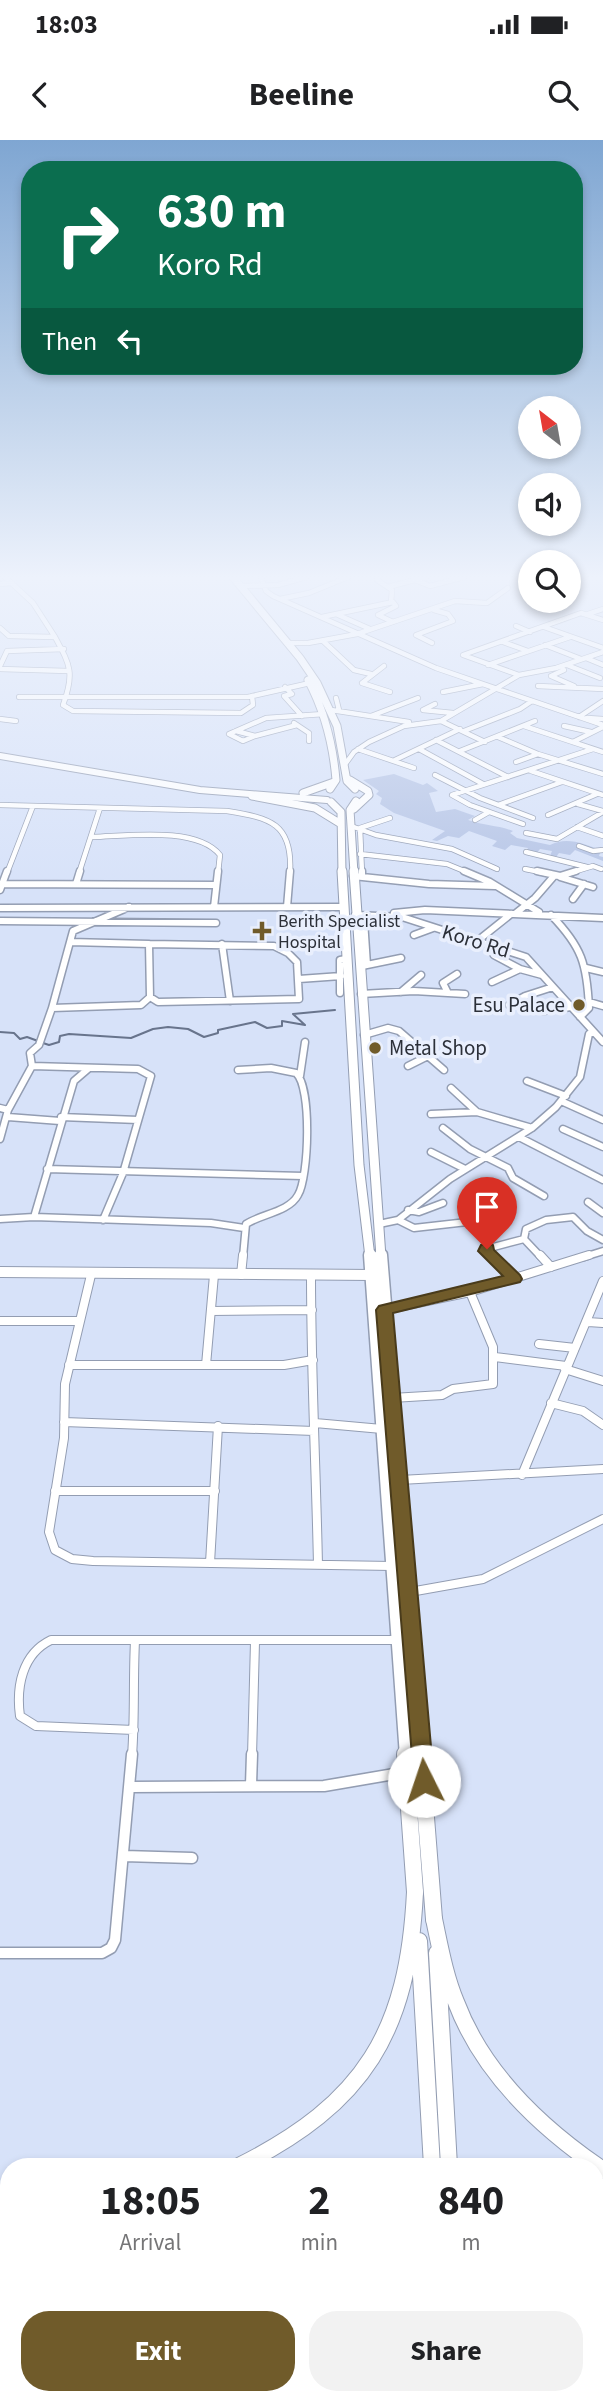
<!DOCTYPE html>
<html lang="en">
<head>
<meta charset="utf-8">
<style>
	:root { --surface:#fff; --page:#f2f2f2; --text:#202124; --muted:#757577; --accent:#705b2a }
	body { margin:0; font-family:"Source Sans 3",sans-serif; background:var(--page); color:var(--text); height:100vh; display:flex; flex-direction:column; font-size:26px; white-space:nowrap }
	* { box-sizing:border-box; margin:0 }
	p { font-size:23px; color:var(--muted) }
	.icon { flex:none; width:38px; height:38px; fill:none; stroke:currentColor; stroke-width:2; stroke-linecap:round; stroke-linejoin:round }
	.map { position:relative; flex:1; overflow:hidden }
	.drawer { position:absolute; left:0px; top:2018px; width:604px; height:247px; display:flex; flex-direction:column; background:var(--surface); border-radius:28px 28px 0 0; box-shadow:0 4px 10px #0003 }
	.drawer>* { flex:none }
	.banner { position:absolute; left:21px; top:21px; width:562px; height:214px; border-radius:28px; box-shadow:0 4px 10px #0003; background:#0b6e4f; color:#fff; overflow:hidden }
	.needle { width:46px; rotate:329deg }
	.tools { position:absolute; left:518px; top:256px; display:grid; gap:14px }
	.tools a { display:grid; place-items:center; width:63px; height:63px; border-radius:50%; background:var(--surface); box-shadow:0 4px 10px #0003; font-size:35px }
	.pin { position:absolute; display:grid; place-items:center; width:60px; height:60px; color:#fff; margin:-72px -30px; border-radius:50% 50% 50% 0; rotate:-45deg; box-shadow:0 0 7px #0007 }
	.pin .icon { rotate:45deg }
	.me { position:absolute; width:77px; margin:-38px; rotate:356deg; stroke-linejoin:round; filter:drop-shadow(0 0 5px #0008) }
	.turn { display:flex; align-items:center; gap:24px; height:147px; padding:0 21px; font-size:32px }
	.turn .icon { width:91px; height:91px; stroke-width:2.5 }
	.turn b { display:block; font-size:49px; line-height:60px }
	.then { display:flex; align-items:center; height:66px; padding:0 21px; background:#0003; gap:14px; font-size:26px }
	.eta { display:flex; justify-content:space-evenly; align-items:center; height:119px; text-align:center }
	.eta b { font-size:42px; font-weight:700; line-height:49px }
	.primary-button { display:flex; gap:14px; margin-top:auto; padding:14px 21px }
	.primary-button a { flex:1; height:80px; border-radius:28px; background:var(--accent); color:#fff; font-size:28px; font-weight:700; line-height:80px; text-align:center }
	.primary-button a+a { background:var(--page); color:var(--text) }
	.status { display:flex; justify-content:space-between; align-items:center; height:49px; padding:0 35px; background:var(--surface); direction:ltr }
	.status svg { height:19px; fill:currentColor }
	header { display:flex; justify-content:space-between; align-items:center; height:91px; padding:0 21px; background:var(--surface); font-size:32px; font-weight:700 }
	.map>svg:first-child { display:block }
</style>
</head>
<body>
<div class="status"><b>18:03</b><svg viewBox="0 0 49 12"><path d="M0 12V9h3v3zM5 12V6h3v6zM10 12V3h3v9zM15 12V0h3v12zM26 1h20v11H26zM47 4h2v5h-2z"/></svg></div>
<header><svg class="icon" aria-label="back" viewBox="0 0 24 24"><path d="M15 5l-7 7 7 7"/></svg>Beeline<svg class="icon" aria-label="search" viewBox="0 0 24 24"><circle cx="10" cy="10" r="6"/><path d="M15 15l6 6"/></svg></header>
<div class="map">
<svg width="603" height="2263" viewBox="0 0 603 2263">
	<rect width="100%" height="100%" fill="#d7e2f9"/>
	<path fill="#b6c5e6" d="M394,634l29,11 4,-2 11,8 -9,2 7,19 19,-3 20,7 -7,4c17,6 30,5 45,11l-3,2 7,5 33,7c17,-9 34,-1 51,5l-2,6 4,1v4l-28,-11 -5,5 -11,-2 -3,4 -6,-1 2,-5 -12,-2 -4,5 -9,-3 1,-3 -17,-3 -6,5 -13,-4 5,-5 -28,-10 -10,7 -11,-2 -11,5 -5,-1 13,-9 -51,-18 -14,-9 2,-6 -6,-4 3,-3 -16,-11z"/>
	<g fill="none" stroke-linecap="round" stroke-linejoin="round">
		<path stroke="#68748c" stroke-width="2" d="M0,892l14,1 6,6 7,-2 11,4
			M43,903l6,2 10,-3 1,-6 9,-2 62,4 22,-9 15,-2 20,2 16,8 14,-4v-3l37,-8 12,6 15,-2v-5l23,4 -12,-11 42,-4"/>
		<defs>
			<path id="minor-far3" d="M261,437l5,14 7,5 163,72 167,57
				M377,440l15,10 -1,12
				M415,440l15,6 34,-9
				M0,444l12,-1
				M241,446l37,-1 28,-8
				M388,447l38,-10
				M280,459l29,-6 39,-16
				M336,474l34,15
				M588,474l15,-5
				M322,477l71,-15 3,4 -18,9 15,7
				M516,486l14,6
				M544,487l59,21
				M0,488l9,8 46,1 -22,-34 -28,-26
				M55,497c15,28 20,36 8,68l10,6 168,2 12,-8 -1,-9
				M323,501l31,29 17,4
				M503,502l25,9
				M288,503h20l49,-9 98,-33 32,2 21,-15
				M432,503l-16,-8 37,-14 -5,-7 -14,-4
				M545,505l36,14
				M586,518l17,7
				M488,525l82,-28
				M567,525l33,13
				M0,526l7,-15 57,-2
				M384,526l-22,17 28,9
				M0,529l68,2
				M564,530l-13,6 23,10
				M519,535l-56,-20 118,-42 22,7
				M538,546l65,3
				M285,547l7,7 -8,2 18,20
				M443,552l40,-8
				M19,557h229l62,-14
				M336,558l3,12
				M435,564l-12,6 30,3
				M331,570l78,12
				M371,576l47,-18
				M579,577l24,-16
				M587,578l16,1
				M0,579l16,2
				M441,581l44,21
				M294,583l15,10v8
				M524,586l79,26
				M564,586l27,6
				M236,591l19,5 -12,5 -14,-7 37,-16 58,-4
				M464,591l56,-22 12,-8
				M255,596l42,-11
				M498,597l40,17 65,20
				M436,600l72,37
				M573,602l30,-15
				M358,609l56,19
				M419,609l64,35
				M460,611l75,-30
				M395,620l65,-31
				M516,622l22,-8
				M346,623l8,-11 15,-10 35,-16 37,-5 78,-46 37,-7 47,-16
				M531,631l72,24
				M435,635l45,23 53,20
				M578,664l25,7
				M0,665l227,6c43,7 66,12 63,62
				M498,665l64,-23
				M548,675l49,-21
				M475,680l14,-8
				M523,684l-53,-19 -18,-10 141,-46
				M351,686l25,9 76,14 45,20
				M577,687l26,9
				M526,693l31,6 46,-27
				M93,697c34,-1 104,-11 127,18l-2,18
				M579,706l14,5 10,-1
				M526,712l61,15
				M360,714l87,10 22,9
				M525,729l20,4
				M7,733l26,-67
				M79,733l21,-65
				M362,733l-2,-45 30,-10
				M570,733l23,-7 8,3"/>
			<path id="minor-far2" d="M362,731v5
				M464,731l26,11 49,30
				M537,731l23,5 16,-5
				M353,736l76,8 66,2
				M560,737l33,10
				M3,744l213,1
				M76,744l4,-13
				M0,750l7,-19
				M573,759l11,-15
				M129,767l-56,24 -3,11 79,2
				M214,767l4,-36
				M287,767l3,-36
				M0,768l343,-1
				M394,773l31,-3 178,8
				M516,773l19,-15 19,-22
				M355,775l47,2 124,40 77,85
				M551,775c31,32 36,49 38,93l-9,9
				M0,781l216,2
				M414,795l19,-7
				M70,802l-18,66 89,-3 9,-8
				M476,802l35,-28
				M149,804l125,2 14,7 9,9 2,37 -141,3 -8,-5z
				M222,804l8,57
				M488,806l6,9 26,14
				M367,825l-3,-45 6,-3
				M362,826l39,-8
				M586,828l17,4
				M299,839l42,-3
				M492,842l28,-13 22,6
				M447,851l-4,-8 14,-9
				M401,852l20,-17
				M340,853v-33l6,-1
				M361,854l53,-3 51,3
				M589,862l14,4
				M509,865l16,-9 28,-9
				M543,871l28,-4
				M364,895l24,-7 11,3 45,39
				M32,926l106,3 13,7 -28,97 -20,47
				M408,926l20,-10
				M238,930l33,-2 25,5c16,14 13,104 2,122 -9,17 -37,19 -52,29l-3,33
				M300,936l5,-34
				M527,941l39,15
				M451,948l26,24 55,16
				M561,961l42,19
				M0,968l8,2 -8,29
				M8,970l24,-44 -2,-13 9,-8 13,-37
				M431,974l46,-2
				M8,977l52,4
				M61,977l77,3
				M443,988l27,21 38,19 5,10 31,18
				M563,989l40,18
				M519,997l84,43
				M431,1012l34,17
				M47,1029l256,7
				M588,1062l15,11
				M408,1070l11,2 24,-9
				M34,1077l40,-136 14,-12
				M0,1079l34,-2 177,6 33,5
				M398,1080l16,8 53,-6
				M379,1084l19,-4 52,-41 82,-51 24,-21 24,-30 9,-43 4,-3
				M524,1099l2,-10 20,-9 27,-3 14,14 16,9
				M524,1099l17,18
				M494,1117l-8,-8 38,-10
				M584,1117l19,-6"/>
			<path id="minor-far1" d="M492,1115l23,24
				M540,1115l11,12
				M91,1135l-26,109 -1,54 -15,94 6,18 17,9 21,2 299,5
				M241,1135l2,-20
				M311,1135c0,97 5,193 7,290
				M384,1170l86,-18 119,-37
				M211,1171l101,-1
				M0,1181h80
				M588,1182l15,1
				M539,1204l36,4
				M495,1217l71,9
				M69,1225h215l29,-5
				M206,1225l8,-90
				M565,1229l38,12
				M392,1258l50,-3 11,-6 40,-5v-37l-23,-55
				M551,1263l32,8 20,14
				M64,1282l250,9
				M315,1283l67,6
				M522,1335l81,-194
				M400,1340l203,-11
				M55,1351h160
				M210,1423l8,-137
				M410,1452l73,-13 120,-60
				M134,1590l-98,-4 -16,-10c-4,-29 2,-62 31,-76h347
				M132,1616c3,-39 1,-76 3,-115
				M252,1616l3,-114"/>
			<path id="minor" d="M251,1645l1,-31
				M131,1647l193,-1 82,-14
				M124,1716l68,2
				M0,1813h102l9,-5 4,-8 17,-186"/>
			<path id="tertiary" d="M0,1132l372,3"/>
			<path id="secondary" d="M0,616l200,34 127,10"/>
			<path id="primary-far3" d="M233,437l67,81 17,25 20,43 10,55 8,8
				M308,540c17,32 25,64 28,100l-6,9
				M350,640l18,11 1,4 -15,14
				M303,653l31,-11
				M252,656l63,12 26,16
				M331,662l10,10 1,61
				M354,733l-4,-63 6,-9"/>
			<path id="primary-far2" d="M342,731l17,294 11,92
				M354,731l27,386"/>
			<path id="primary-far1" d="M370,1115l36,501
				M381,1115l41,501"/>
			<path id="primary" d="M405,1614l10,138
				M421,1614l13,165"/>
			<path id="trunk" d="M434,1779c6,28 11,57 22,83 27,72 85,126 147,168
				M419,1801l13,225
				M437,1813l12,213
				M239,2026c126,-63 169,-134 176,-274
				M0,2060h9
				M595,2090h8
				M0,2149l9,1
				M0,2164l9,4
				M595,2183l8,1
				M102,2256l5,7
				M451,2256l1,7
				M472,2256l1,7
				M190,2263l4,-7"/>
			<path id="motorway" d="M0,2077h9v18h-9z
				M595,2108h8v18h-8z
				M0,2110h9v18h-9z
				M595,2140l8,1v18l-8,-1z"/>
		</defs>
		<use href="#minor-far3" stroke="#939db2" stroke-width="6"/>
		<use href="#minor-far2" stroke="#939db2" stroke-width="9"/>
		<use href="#minor-far1" stroke="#939db2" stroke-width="10"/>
		<use href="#minor" stroke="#939db2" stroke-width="13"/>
		<use href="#tertiary" stroke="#939db2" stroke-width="12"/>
		<use href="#secondary" stroke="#939db2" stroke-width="8"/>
		<use href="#primary-far3" stroke="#939db2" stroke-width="9"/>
		<use href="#primary-far2" stroke="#939db2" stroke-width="11"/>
		<use href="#primary-far1" stroke="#939db2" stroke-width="15"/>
		<use href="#primary" stroke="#939db2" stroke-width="18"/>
		<use href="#trunk" stroke="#939db2" stroke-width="18"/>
		<use href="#motorway" stroke="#939db2" stroke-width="3"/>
		<use href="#minor-far3" stroke="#fff" stroke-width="4.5"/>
		<use href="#minor-far2" stroke="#fff" stroke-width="6"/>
		<use href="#minor-far1" stroke="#fff" stroke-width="8"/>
		<use href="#minor" stroke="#fff" stroke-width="10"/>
		<use href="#tertiary" stroke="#fff" stroke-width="10"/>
		<use href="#secondary" stroke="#fff" stroke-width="6"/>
		<use href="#primary-far3" stroke="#fff" stroke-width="7"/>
		<use href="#primary-far2" stroke="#fff" stroke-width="9"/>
		<use href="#primary-far1" stroke="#fff" stroke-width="12"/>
		<use href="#primary" stroke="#fff" stroke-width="16"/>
		<use href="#trunk" stroke="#fff" stroke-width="16"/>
		<use href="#motorway" fill="#fff" fill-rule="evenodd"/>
	</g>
	<linearGradient id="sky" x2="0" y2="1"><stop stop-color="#7fa6d2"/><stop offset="0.58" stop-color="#edf2fc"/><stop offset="1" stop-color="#edf2fc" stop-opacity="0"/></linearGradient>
	<rect width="603" height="754" fill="url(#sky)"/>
	<path fill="#705b2a" stroke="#493b1b" stroke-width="2" d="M487,1104l6,1 1,5 26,25 2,4 -2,3 -127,31 41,468 -3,5 -7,3 -7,-3 -3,-5 -38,-471 3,-4 124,-30 -25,-25 3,-6z"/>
	<g fill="#705b2a" stroke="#e9effd" stroke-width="2.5">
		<path d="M258.5 780.5h7v7h7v7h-7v7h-7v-7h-7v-7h7z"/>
		<circle cx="579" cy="865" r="7"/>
		<circle cx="375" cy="908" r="7"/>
	</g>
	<g text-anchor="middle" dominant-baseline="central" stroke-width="7" stroke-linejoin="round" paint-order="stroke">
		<g font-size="18" fill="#2c3039" stroke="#e9effd" text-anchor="start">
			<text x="278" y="781">Berith Specialist<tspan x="278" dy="21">Hospital</tspan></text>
		</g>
		<g font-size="21" fill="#2c3039" stroke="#e9effd">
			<text transform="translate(476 801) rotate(17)">Koro Rd</text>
		</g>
		<g font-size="21" fill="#2c3039" stroke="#e9effd" text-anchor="end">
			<text x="565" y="865">Esu Palace</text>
			<text x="389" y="908" text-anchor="start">Metal Shop</text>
		</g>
	</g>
</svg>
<div class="tools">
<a><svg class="needle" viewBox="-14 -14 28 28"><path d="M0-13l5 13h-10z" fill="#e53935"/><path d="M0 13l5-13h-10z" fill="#757577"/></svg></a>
<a><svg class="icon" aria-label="sound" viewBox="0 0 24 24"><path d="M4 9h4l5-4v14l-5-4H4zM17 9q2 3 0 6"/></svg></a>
<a><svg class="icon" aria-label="search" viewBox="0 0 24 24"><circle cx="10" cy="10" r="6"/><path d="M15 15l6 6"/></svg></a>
</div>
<div class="pin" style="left:487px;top:1109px;background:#d93025"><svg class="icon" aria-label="arrive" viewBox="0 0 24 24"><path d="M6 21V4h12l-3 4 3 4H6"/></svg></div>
<svg class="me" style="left:424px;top:1641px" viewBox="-20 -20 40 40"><circle r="19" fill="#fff"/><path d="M0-13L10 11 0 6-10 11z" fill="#705b2a"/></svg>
<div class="banner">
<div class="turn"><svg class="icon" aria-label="right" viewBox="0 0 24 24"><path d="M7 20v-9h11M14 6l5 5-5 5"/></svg><div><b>630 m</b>Koro Rd</div></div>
<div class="then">Then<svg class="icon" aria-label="left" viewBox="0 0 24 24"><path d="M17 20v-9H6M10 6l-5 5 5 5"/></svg></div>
</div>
<section class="drawer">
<div class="eta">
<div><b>18:05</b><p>Arrival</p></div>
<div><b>2</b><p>min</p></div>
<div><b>840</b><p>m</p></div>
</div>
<div class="primary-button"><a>Exit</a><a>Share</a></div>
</section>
</div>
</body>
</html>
